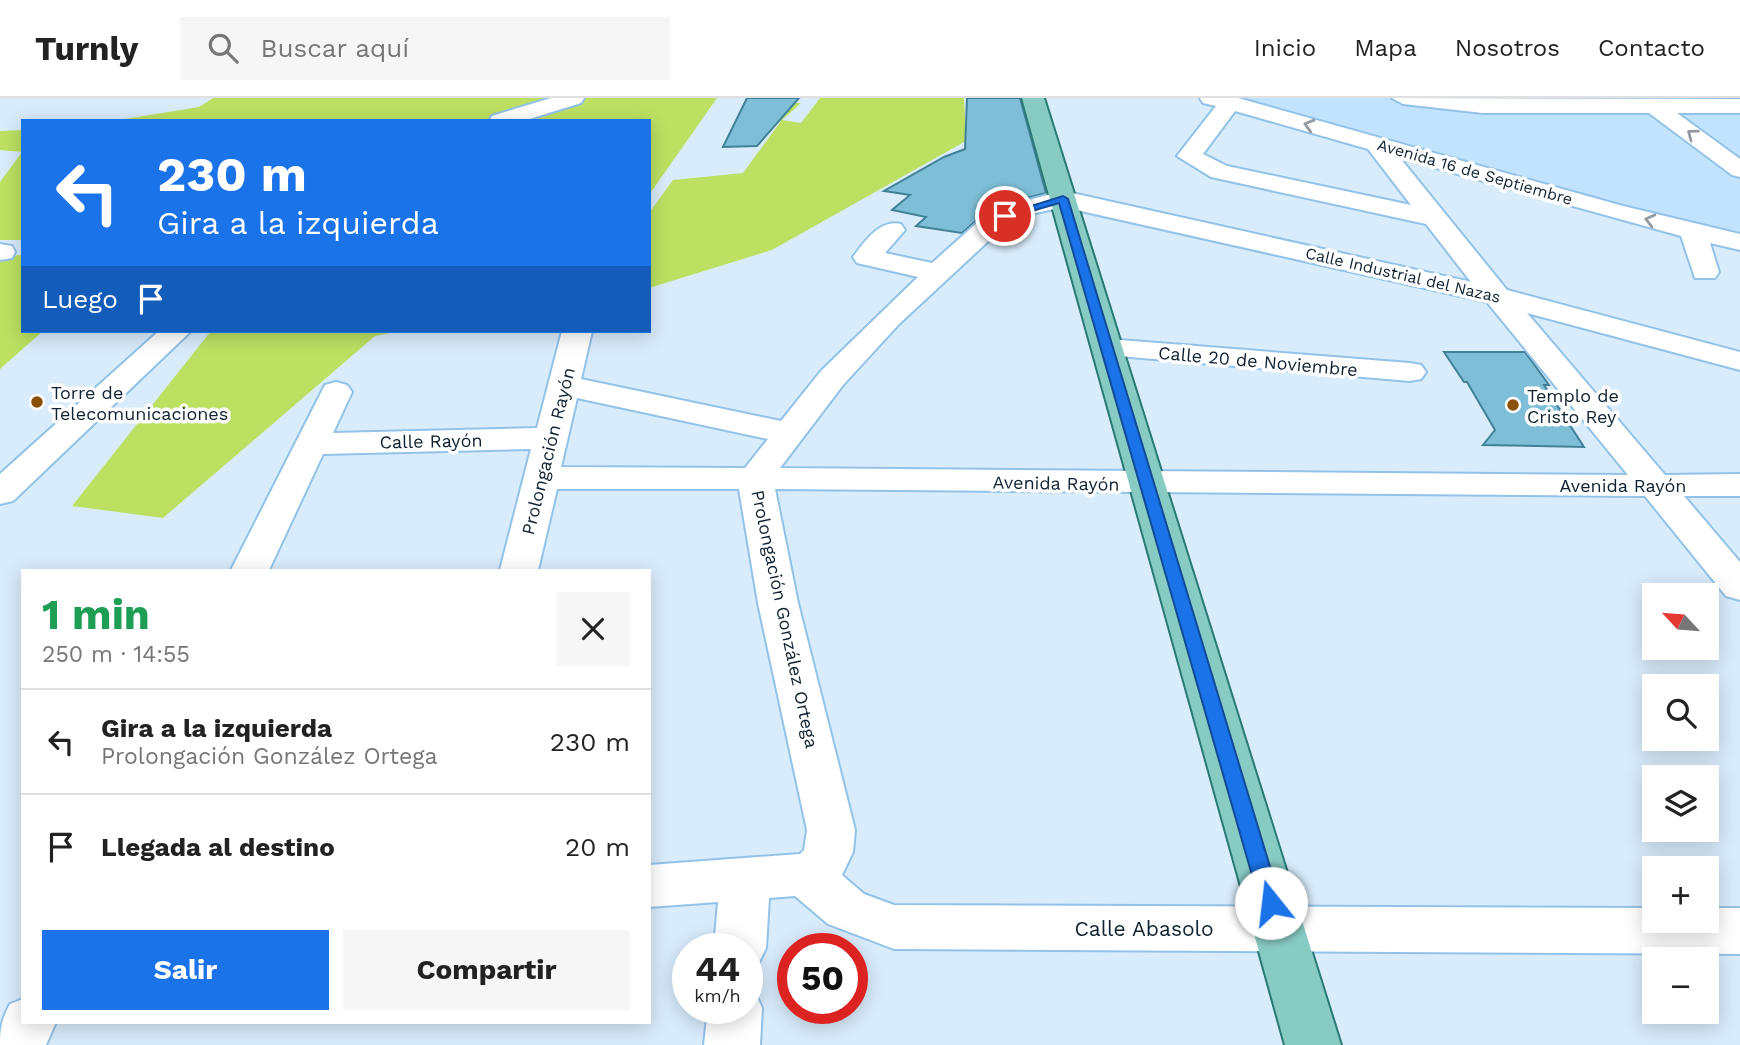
<!DOCTYPE html>
<html lang="es">
<head>
<meta charset="utf-8">
<style>
	:root { --surface:#fff; --page:#f6f6f6; --text:#222; --muted:#767676; --line:#e0e0e0; --accent:#1a73e8 }
	body { margin:0; font-family:"Work Sans",sans-serif; background:var(--page); color:var(--text); height:100vh; display:flex; flex-direction:column; font-size:26px; white-space:nowrap }
	* { box-sizing:border-box; margin:0 }
	p { font-size:23px; color:var(--muted) }
	.icon { flex:none; width:38px; height:38px; fill:none; stroke:currentColor; stroke-width:2; stroke-linecap:round; stroke-linejoin:round }
	.map { position:relative; flex:1; overflow:hidden }
	.sheet { position:absolute; left:21px; top:471px; width:630px; height:455px; display:flex; flex-direction:column; background:var(--surface); border-radius:0px; box-shadow:0 4px 18px #0003 }
	.sheet>* { flex:none }
	.hud { position:absolute; left:21px; top:21px; width:630px; height:214px; border-radius:0px; box-shadow:0 4px 18px #0003; background:#1a73e8; color:#fff; overflow:hidden }
	.needle { width:46px; rotate:296deg }
	.controls { position:absolute; left:1642px; top:485px; display:grid; gap:14px }
	.controls a { display:grid; place-items:center; width:77px; height:77px; border-radius:0px; background:var(--surface); box-shadow:0 4px 18px #0003; font-size:35px }
	.speed { position:absolute; left:672px; top:835px; display:flex; gap:14px; font-size:35px; font-weight:700; text-align:center }
	.speed>* { display:grid; place-content:center; width:91px; height:91px; border-radius:50%; background:var(--surface); box-shadow:0 4px 18px #0003; line-height:1 }
	.speed small { font-size:18px; font-weight:400 }
	.speed .limit { border:10px solid #d22; background:#fff; color:#111 }
	.pin { position:absolute; display:grid; place-items:center; width:60px; height:60px; color:#fff; margin:-30px; border:4px solid #fff; border-radius:50%; box-shadow:0 2px 7px #0007 }
	.me { position:absolute; width:77px; margin:-38px; rotate:344deg; stroke-linejoin:round; filter:drop-shadow(0 0 5px #0008) }
	.turn { display:flex; align-items:center; gap:24px; height:147px; padding:0 21px; font-size:32px }
	.turn .icon { width:91px; height:91px; stroke-width:2.5 }
	.turn b { display:block; font-size:49px; line-height:60px }
	.then { display:flex; align-items:center; height:66px; padding:0 21px; background:#0003; gap:14px; font-size:26px }
	.round { display:grid; place-items:center; flex:none; width:74px; height:74px; border-radius:0px; background:var(--page) }
	.overview { display:flex; align-items:center; justify-content:space-between; height:119px; padding:0 21px }
	h1 { font-size:42px; font-weight:700; line-height:52px; color:#1e9e55 }
	.primary-button { display:flex; gap:14px; margin-top:auto; padding:14px 21px }
	.primary-button a { flex:1; height:80px; border-radius:0px; background:var(--accent); color:#fff; font-size:28px; font-weight:700; line-height:80px; text-align:center }
	.primary-button a+a { background:var(--page); color:var(--text) }
	ul { padding:0; list-style:none }
	li { display:flex; align-items:center; gap:21px; height:105px; padding:0 21px; border-top:2px solid var(--line) }
	li div { flex:1 }
	li b { display:block; font-size:26px }
	li em { font-style:normal }
	header { display:flex; align-items:center; gap:42px; box-sizing:border-box; height:98px; padding:0 35px; background:var(--surface); border-bottom:2px solid var(--line) }
	header strong { font-size:33px }
	nav { display:flex; gap:38px; margin-inline-start:auto; font-size:24px }
	.search { width:490px; height:63px; background:var(--page); display:flex; align-items:center; gap:18px; box-sizing:border-box; padding:0 24px; border-radius:0px; color:var(--muted); font-size:26px }
	.map>svg:first-child { display:block }
</style>
</head>
<body>
<header>
<strong>Turnly</strong>
<div class="search"><svg class="icon" aria-label="search" viewBox="0 0 24 24"><circle cx="10" cy="10" r="6"/><path d="M15 15l6 6"/></svg>Buscar aquí</div>
<nav><a>Inicio</a><a>Mapa</a><a>Nosotros</a><a>Contacto</a></nav>
</header>
<div class="map">
<svg width="1740" height="947" viewBox="0 0 1740 947">
	<rect width="100%" height="100%" fill="#d9ecfc"/>
	<path fill="#c2e3fe" d="M1220,0h520v143z"/>
	<path fill="#bce162" d="M213,0h349l-69,23h-380l86,-14z
		M583,0h134l-68,97v-74h-136z
		M820,0h144l2,43 -194,109 -123,38v-75l24,-33 70,-7 38,-52h-17l-16,-18h53l-19,17 19,3z
		M23,32v110h-23v-58l22,-30 -22,-2v-19z
		M23,157v76h20l-43,38v-113z
		M211,233h190l-26,5 -212,182 -91,-12z"/>
	<path fill="#7ebfd7" stroke="#418198" stroke-width="2" d="M747,0h52l-42,48 -34,1z
		M967,0h53l26,95 -38,10 -31,17 -15,13 -46,-7 10,-9 -34,-7 18,-15 -26,-4 60,-34 21,-8z
		M1444,254h81l24,33h-5l40,62 -101,-2 12,-15 -28,-48h-3z"/>
	<g fill="none" stroke-linecap="round" stroke-linejoin="round">
		<defs>
			<path id="minor" d="M551,0h33l-3,5 -58,18h-34l3,-5z
				M1200,0h38l385,108 117,28v16l-30,-7 9,29 -4,6h-20l-14,-42 -281,-78 107,132 233,62v18l-213,-57 138,162 75,-1v22h-56l56,66v38l-14,-4 -81,-100 -870,-7 23,114 57,227 -2,22 -11,23 22,19 30,11 760,3v12h52v-12h34v46l-846,-5 -66,-25 -33,-28 -26,2 -3,50 -8,16 -11,4v-20h-33l4,-46 -69,5v-42l151,-11 4,-4 3,-20 -49,-227 -19,-114h-182l-19,81h-38l31,-121 -208,5 -54,116h-38l94,-185 11,-3 11,3 5,7 -19,41 204,-5 25,-97h30l-11,48 200,42 40,-50 97,-94 -61,-14 -4,-6c12,-16 27,-38 48,-33l4,6 -20,23 47,10 46,-41 31,-17 54,-14 408,91 -45,-58 -215,-47 -34,-21 39,-50 -13,-3zM1235,13l133,38 43,56 -184,-39 -24,-12zM1063,109l424,95 141,173 -848,-7 63,-83 56,-61 97,-90 31,-19zM577,300l191,41 -23,29 -184,-1z
				M1392,0l348,1v14h-63l63,46v18l-8,-2 -83,-62h-166l-80,-9z
				M0,146l12,2 3,6 -3,6 -12,2z
				M159,233h32l-178,170 -13,3v-30z
				M1107,241l303,24 11,2 5,7 -5,7 -11,2 -314,-27 -4,-6 4,-6z
				M747,890l7,2 8,18 -2,37h-56l4,-37h39z
				M23,901v23h33l-10,23h-46c0,-17 2,-26 10,-41z"/>
			<path id="major" d="M1022,0h22l297,947h-56z"/>
		</defs>
		<use href="#minor" stroke="#93c2e9" stroke-width="4"/>
		<use href="#major" stroke="#297976" stroke-width="4"/>
		<use href="#minor" fill="#fff" fill-rule="evenodd"/>
		<use href="#major" fill="#88cbc3" fill-rule="evenodd"/>
	</g>
	<defs><path id="oneway-chevron" d="M-2-3.5L2.5 0L-2 3.5" fill="none" stroke-width="1.6" stroke-linecap="round" stroke-linejoin="round" transform="scale(1.75)"/></defs>
	<g stroke="#939ba2">
		<use href="#oneway-chevron" transform="translate(1309 27) rotate(-164)"/>
		<use href="#oneway-chevron" transform="translate(1692 36) rotate(-143)"/>
		<use href="#oneway-chevron" transform="translate(1650 122) rotate(-166)"/>
	</g>
	<path fill="#1a73e8" stroke="#114b97" stroke-width="2" d="M1063,98l5,3 213,704 -3,6 -7,3 -8,-3 -3,-6 -201,-700 -54,16 -6,-3z"/>
	<g fill="#8a5008" stroke="#fff" stroke-width="2.5">
		<circle cx="37" cy="304" r="7"/>
		<circle cx="1513" cy="307" r="7"/>
	</g>
	<g text-anchor="middle" dominant-baseline="central" stroke-width="7" stroke-linejoin="round" paint-order="stroke">
		<g font-size="16" fill="#0e2130" stroke="#fff">
			<text transform="translate(1475 74) rotate(16)">Avenida 16 de Septiembre</text>
			<text transform="translate(1403 177) rotate(13)">Calle Industrial del Nazas</text>
		</g>
		<g font-size="18" fill="#0e2130" stroke="#fff">
			<text transform="translate(1258 263) rotate(5)">Calle 20 de Noviembre</text>
			<text transform="translate(431 343) rotate(-1)">Calle Rayón</text>
			<text transform="translate(548 353) rotate(-76)">Prolongación Rayón</text>
			<text transform="translate(1056 385) rotate(1)">Avenida Rayón</text>
			<text x="1623" y="387">Avenida Rayón</text>
			<text transform="translate(785 521) rotate(78)">Prolongación González Ortega</text>
		</g>
		<g font-size="18" fill="#0e2130" stroke="#fff" text-anchor="start">
			<text x="51" y="294">Torre de<tspan x="51" dy="21">Telecomunicaciones</tspan></text>
			<text x="1527" y="297">Templo de<tspan x="1527" dy="21">Cristo Rey</tspan></text>
		</g>
		<g font-size="21" fill="#0e2130" stroke="#fff">
			<text x="1144" y="830">Calle Abasolo</text>
		</g>
	</g>
</svg>
<div class="controls">
<a><svg class="needle" viewBox="-14 -14 28 28"><path d="M0-13l5 13h-10z" fill="#e53935"/><path d="M0 13l5-13h-10z" fill="#767676"/></svg></a>
<a><svg class="icon" aria-label="search" viewBox="0 0 24 24"><circle cx="10" cy="10" r="6"/><path d="M15 15l6 6"/></svg></a>
<a><svg class="icon" aria-label="layers" viewBox="0 0 24 24"><path d="M12 4l9 5-9 5-9-5zM3 14l9 5 9-5"/></svg></a>
<a>+</a>
<a>−</a>
</div>
<div class="speed"><div>44<small>km/h</small></div><div class="limit">50</div></div>
<div class="pin" style="left:1005px;top:118px;background:#d93025"><svg class="icon" aria-label="arrive" viewBox="0 0 24 24"><path d="M6 21V4h12l-3 4 3 4H6"/></svg></div>
<svg class="me" style="left:1271px;top:805px" viewBox="-20 -20 40 40"><circle r="19" fill="#fff"/><path d="M0-13L10 11 0 6-10 11z" fill="#1a73e8"/></svg>
<div class="hud">
<div class="turn"><svg class="icon" aria-label="left" viewBox="0 0 24 24"><path d="M17 20v-9H6M10 6l-5 5 5 5"/></svg><div><b>230 m</b>Gira a la izquierda</div></div>
<div class="then">Luego<svg class="icon" aria-label="arrive" viewBox="0 0 24 24"><path d="M6 21V4h12l-3 4 3 4H6"/></svg></div>
</div>
<section class="sheet">
<div class="overview"><div><h1>1 min</h1><p>250 m · 14:55</p></div><a class="round"><svg class="icon" aria-label="close" viewBox="0 0 24 24"><path d="M6 6l12 12M18 6L6 18"/></svg></a></div>
<ul>
<li><svg class="icon" aria-label="left" viewBox="0 0 24 24"><path d="M17 20v-9H6M10 6l-5 5 5 5"/></svg><div><b>Gira a la izquierda</b><p>Prolongación González Ortega</p></div><em>230 m</em></li>
<li><svg class="icon" aria-label="arrive" viewBox="0 0 24 24"><path d="M6 21V4h12l-3 4 3 4H6"/></svg><div><b>Llegada al destino</b></div><em>20 m</em></li>
</ul>
<div class="primary-button"><a>Salir</a><a>Compartir</a></div>
</section>
</div>
</body>
</html>
